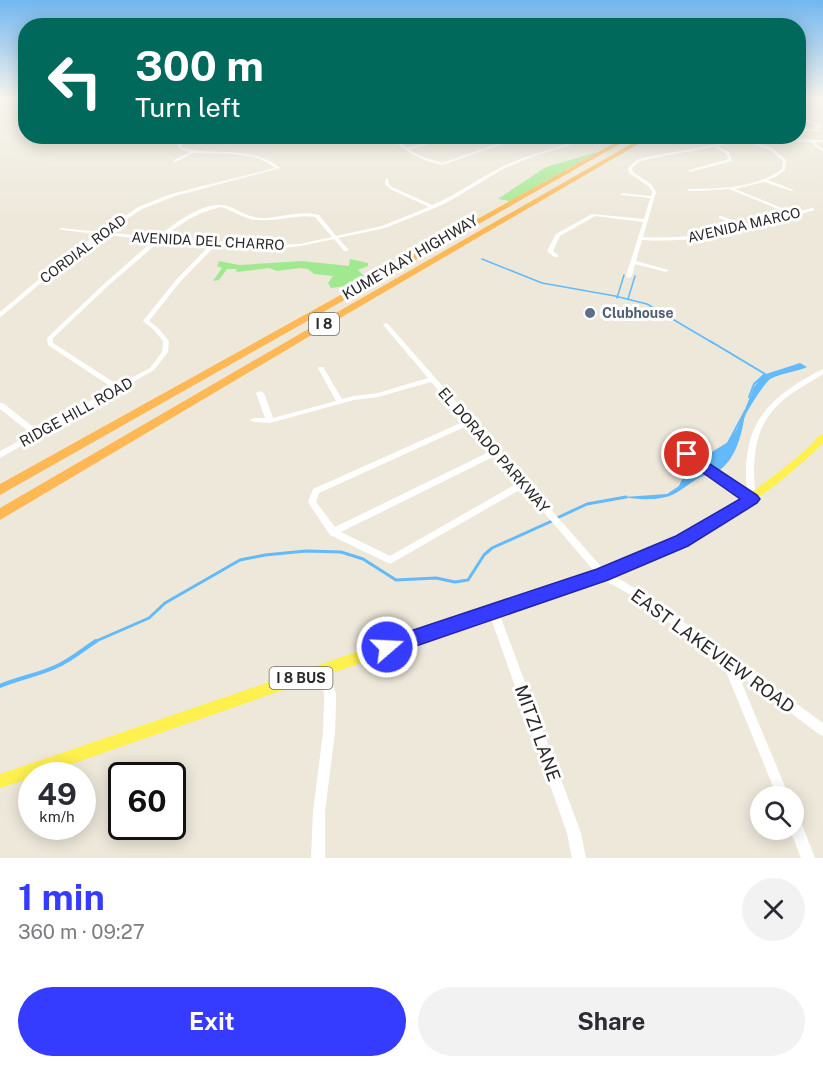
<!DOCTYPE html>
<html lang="en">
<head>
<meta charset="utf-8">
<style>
	:root { --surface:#fff; --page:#f2f2f3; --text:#2b2b33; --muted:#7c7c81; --accent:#353bff }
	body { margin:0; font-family:"Public Sans",sans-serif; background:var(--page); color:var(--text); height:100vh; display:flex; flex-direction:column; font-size:22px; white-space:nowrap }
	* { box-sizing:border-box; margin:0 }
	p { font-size:20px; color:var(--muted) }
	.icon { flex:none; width:33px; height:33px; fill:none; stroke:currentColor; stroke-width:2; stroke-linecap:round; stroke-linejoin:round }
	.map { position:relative; height:858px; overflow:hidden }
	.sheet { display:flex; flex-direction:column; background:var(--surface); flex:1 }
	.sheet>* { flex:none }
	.hud { position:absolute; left:18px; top:18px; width:788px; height:126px; border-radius:24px; box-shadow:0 3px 15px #0003; background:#00695c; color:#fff; overflow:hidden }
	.fabs { position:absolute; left:750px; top:786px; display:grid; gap:12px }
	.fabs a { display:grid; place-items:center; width:54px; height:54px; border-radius:50%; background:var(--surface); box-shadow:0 3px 15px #0003; font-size:30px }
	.speed { position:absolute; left:18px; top:762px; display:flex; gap:12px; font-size:30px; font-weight:700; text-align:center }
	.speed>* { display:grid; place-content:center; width:78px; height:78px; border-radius:50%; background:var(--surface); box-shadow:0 3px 15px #0003; line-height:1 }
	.speed small { font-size:15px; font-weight:400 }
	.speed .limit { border:3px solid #111; border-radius:9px; background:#fff; color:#111 }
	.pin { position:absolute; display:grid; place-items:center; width:51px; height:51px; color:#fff; margin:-26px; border:3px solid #fff; border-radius:50%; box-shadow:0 2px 6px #0007 }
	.me { position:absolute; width:66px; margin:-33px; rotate:71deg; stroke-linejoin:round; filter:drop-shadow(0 0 4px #0008) }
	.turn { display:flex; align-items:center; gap:21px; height:126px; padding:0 18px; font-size:27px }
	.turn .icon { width:78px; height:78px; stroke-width:2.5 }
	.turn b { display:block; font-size:42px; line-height:51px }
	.round { display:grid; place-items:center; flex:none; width:63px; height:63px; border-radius:32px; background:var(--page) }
	.head { display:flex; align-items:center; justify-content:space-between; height:102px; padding:0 18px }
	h1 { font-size:36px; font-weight:700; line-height:45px; color:var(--accent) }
	.primary-button { display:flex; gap:12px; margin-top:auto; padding:12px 18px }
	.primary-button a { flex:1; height:69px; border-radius:36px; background:var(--accent); color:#fff; font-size:24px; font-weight:700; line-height:69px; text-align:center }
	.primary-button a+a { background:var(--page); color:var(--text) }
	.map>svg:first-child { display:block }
</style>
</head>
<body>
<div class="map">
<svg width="823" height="858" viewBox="0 0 823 858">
	<rect width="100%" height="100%" fill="#ede8da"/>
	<path fill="#a1e990" d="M598,152l-88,49 -12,-2 48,-32z
		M350,259l18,4v3l-10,4 8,8 -1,4c-5,2 -29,6 -34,6l-3,-5 5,-7 -19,-2 -6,-5 -8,-1 -23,3 -8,-3 -32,4 -1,-3h-9l-8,11 -6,1 9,-13 -5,-2 2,-5 20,4 63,-4 47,5z"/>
	<path fill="#62bafa" d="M800,363l7,4c-10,5 -32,7 -39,14 -5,5 -23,32 -24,39 -4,20 -9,40 -27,52l-18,-12 29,-18 9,-13 17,-42 9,-12z
		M695,463l15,11c-14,3 -22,12 -34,19 -14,8 -37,7 -52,4l43,-3 12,-8 5,-11z"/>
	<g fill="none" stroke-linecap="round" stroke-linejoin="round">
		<path stroke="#62bafa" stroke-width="1.5" d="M482,259l60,24 73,13 32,8 66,39
			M617,298l7,-23
			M628,299l7,-23"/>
		<path stroke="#62bafa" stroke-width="2" d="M710,341l55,33 -11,10 -5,13
			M728,443l17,-32"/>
		<path stroke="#62bafa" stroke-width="3" d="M557,518l30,-14 39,-7
			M94,642l55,-24 16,-15 75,-43 25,-5 41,-4 35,1 22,7 33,21 40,-2 19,4 13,-2 16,-25 8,-7 60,-27"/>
		<path stroke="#62bafa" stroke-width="4" d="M0,686c18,-8 38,-11 55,-19 15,-6 27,-17 41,-26"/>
		<path fill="#fff" fill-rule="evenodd" d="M804,99h3l16,6v2z
			M798,116l24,9v2l-7,2 7,1 -2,1h-22v-2h17l-1,-2 4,-1 -20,-8z
			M185,136h4l-9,7 3,5c33,8 69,-3 97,20l-105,28 -33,13 -35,23 50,6c16,-14 49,-39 71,-32 12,5 21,12 35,12 18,0 37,-8 56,-3l17,21 46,-10 47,-19 -39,-18 -5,-5 1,-6h2l1,6 3,3 40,18c25,-10 46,-27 70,-38 20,-10 41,-15 62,-22 7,-3 13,-9 21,-9l-17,10 -31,9 -32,13 -57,34 -13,6 -50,20 -47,10 10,11v2h-4l-10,-12 -34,7 -26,3 -58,-4 -36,37 -31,39 9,7 11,13 -1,11 -14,18 -154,88v-7l32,-17 -32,-25v-6h3l34,27 76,-42 -65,-43 -1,-7 58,-55 49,-43 -50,-5 -30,20 -72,61 -2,1v-5l70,-59 28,-19 -36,-4 -2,-1v-1l42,4 36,-25 33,-13 104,-26 -9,-6 -11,-5 -23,-3 -39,-1 -17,9h-2v-2l16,-8 -9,-2 -5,-7zM221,207c13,4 23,12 36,13 20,2 39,-6 58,-3l17,20 -32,7 -26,1 -111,-7c18,-15 35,-26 58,-31zM160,241l51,3 -35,36 -33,41 11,9 9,11 -1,11 -12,16 -32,17 -65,-42v-5l56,-53z
			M394,136l13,12 43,-12h7l-48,14 14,7 19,6 78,-27h6l-84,29 -15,-4 -14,-6 -13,-9 -9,-10z
			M732,136c6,0 12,3 18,2l73,2v2h-9l9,7v3l-13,-10 -61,-2 23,8 14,12 -1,10 -8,6 -9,4 26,10 -3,1 -27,-9 -29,7 59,24 18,-5h2v2c-58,17 -110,34 -172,30l-6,21 33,9 -3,2 -31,-8 -3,12 -3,2 -3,-2 17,-54 -48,-6 -35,20 -7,15 5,4v2h-4l-7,-6 9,-17 36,-20 52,5 6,-21 -28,-3 -2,-1 2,-1 29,3 1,-4 -4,-6 -19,-13 -1,-5 9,-8 10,-3 93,-17zM744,141l26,9 13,11 -1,8c-25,19 -62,20 -93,20l-2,1 2,1h11l29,-2 61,25 -42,12 -27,-10h-2v2l23,9c-33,8 -65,12 -99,10l13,-45 -5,-8 -18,-12 -1,-4 7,-6 9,-3 66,-12 12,7 3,5 -40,11 -1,1 2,1 42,-11 -3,-9 -11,-6z
			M386,323l2,1 217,247 37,21 181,131v13l-4,-2 -81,-60 51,122h-12l-55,-134 -86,-64 -37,-21 -76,-89 -133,76 -60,-29 -22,-33 5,-13 152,-68 -34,-39 -53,15 -24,3 -84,23 -16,-1 -4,-2 4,-2h11l-9,-25 4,-2 4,2 9,25 63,-17 -18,-33 1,-1h4l19,32 12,-3 24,-3 50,-15 -44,-52 -1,-1zM469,425l22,26 -156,76 -19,-25 3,-9zM495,456l23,27 -128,73 -49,-24z
			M823,369v5c-14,9 -30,17 -43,29 -28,25 -28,61 -24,96l-1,2h-6l-65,-45 -1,-2 1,-2h6l57,39c-5,-50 8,-81 51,-108 8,-5 17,-10 25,-14z
			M493,606l4,1 1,3 83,223 5,25h-14l-5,-25 -79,-223 1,-3z
			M323,665l4,1 9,28v8l-1,31 -10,78v47h-14l2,-47 10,-78 1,-31v-8l-6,-24 1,-4z
			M794,816l5,1 16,41h-14l-11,-28h4z"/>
		<path fill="#fef04e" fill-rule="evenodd" d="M823,434v9l-7,7c-72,69 -153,107 -246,140l-464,162 -68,24h-6v2l-32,10v-14c139,-47 278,-95 417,-143 122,-42 252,-72 355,-154 17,-13 34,-26 48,-42z"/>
		<path fill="#ffb853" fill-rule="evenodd" d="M627,136h7l-634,359v-11z
			M645,136h7l-305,178 -347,206v-12l341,-198z"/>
	</g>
	<linearGradient id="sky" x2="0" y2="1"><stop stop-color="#72b6ef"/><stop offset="0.45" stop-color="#f7f5ee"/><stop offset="1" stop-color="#f7f5ee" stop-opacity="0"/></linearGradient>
	<rect width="823" height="219" fill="url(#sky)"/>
	<path fill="#353bff" stroke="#2226a6" stroke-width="1.5" d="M687,449l70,46 3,4 -3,4 -69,43 -80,34 -221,76 -7,-2 -2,-7 2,-6 217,-72 79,-33 64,-37 -58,-41 -2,-4 2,-3z"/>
	<circle fill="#5c6f8a" stroke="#fff" stroke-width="2" cx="590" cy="313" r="6"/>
	<g text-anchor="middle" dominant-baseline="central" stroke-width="6" stroke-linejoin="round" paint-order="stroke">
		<g font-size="14" fill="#292929" stroke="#fff">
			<text transform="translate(744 225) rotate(-13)">AVENIDA MARCO</text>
			<text transform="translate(208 241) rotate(3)">AVENIDA DEL CHARRO</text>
			<text transform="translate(83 249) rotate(-37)">CORDIAL ROAD</text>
		</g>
		<g font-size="14" font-weight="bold" fill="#4e5e75" stroke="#fff" text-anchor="start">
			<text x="602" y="313">Clubhouse</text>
		</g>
		<g fill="#fff" stroke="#696969" stroke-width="1.5">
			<rect x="309" y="313" width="30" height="22" rx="4.5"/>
			<rect x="269.5" y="667" width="63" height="22" rx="4.5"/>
		</g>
		<g font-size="14" font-weight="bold" fill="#292929">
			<text x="324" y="324">I 8</text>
			<text x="301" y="678">I 8 BUS</text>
		</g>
		<g font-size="15" fill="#292929" stroke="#fff">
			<text transform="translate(410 257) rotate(-30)">KUMEYAAY HIGHWAY</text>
			<text transform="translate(76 412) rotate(-29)">RIDGE HILL ROAD</text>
			<text transform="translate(494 450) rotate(49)">EL DORADO PARKWAY</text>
		</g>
		<g font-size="18" fill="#292929" stroke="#fff">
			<text transform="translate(713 651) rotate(36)">EAST LAKEVIEW ROAD</text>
			<text transform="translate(538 733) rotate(70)">MITZI LANE</text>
		</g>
	</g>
</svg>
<div class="fabs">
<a><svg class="icon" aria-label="search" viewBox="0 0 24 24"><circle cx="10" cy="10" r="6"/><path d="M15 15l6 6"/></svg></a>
</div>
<div class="speed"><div>49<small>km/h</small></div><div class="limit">60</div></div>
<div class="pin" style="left:687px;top:454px;background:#d93025"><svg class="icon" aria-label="arrive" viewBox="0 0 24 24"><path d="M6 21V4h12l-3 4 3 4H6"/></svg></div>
<svg class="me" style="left:387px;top:647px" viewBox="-20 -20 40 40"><circle r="17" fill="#353bff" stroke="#fff" stroke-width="3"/><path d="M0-11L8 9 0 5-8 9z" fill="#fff"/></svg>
<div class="hud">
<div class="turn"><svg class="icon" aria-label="left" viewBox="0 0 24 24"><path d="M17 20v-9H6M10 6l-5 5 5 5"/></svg><div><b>300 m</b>Turn left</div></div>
</div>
</div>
<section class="sheet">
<div class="head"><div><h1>1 min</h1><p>360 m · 09:27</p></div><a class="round"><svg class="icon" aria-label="close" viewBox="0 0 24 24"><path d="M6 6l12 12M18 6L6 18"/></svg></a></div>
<div class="primary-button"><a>Exit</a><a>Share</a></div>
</section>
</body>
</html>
